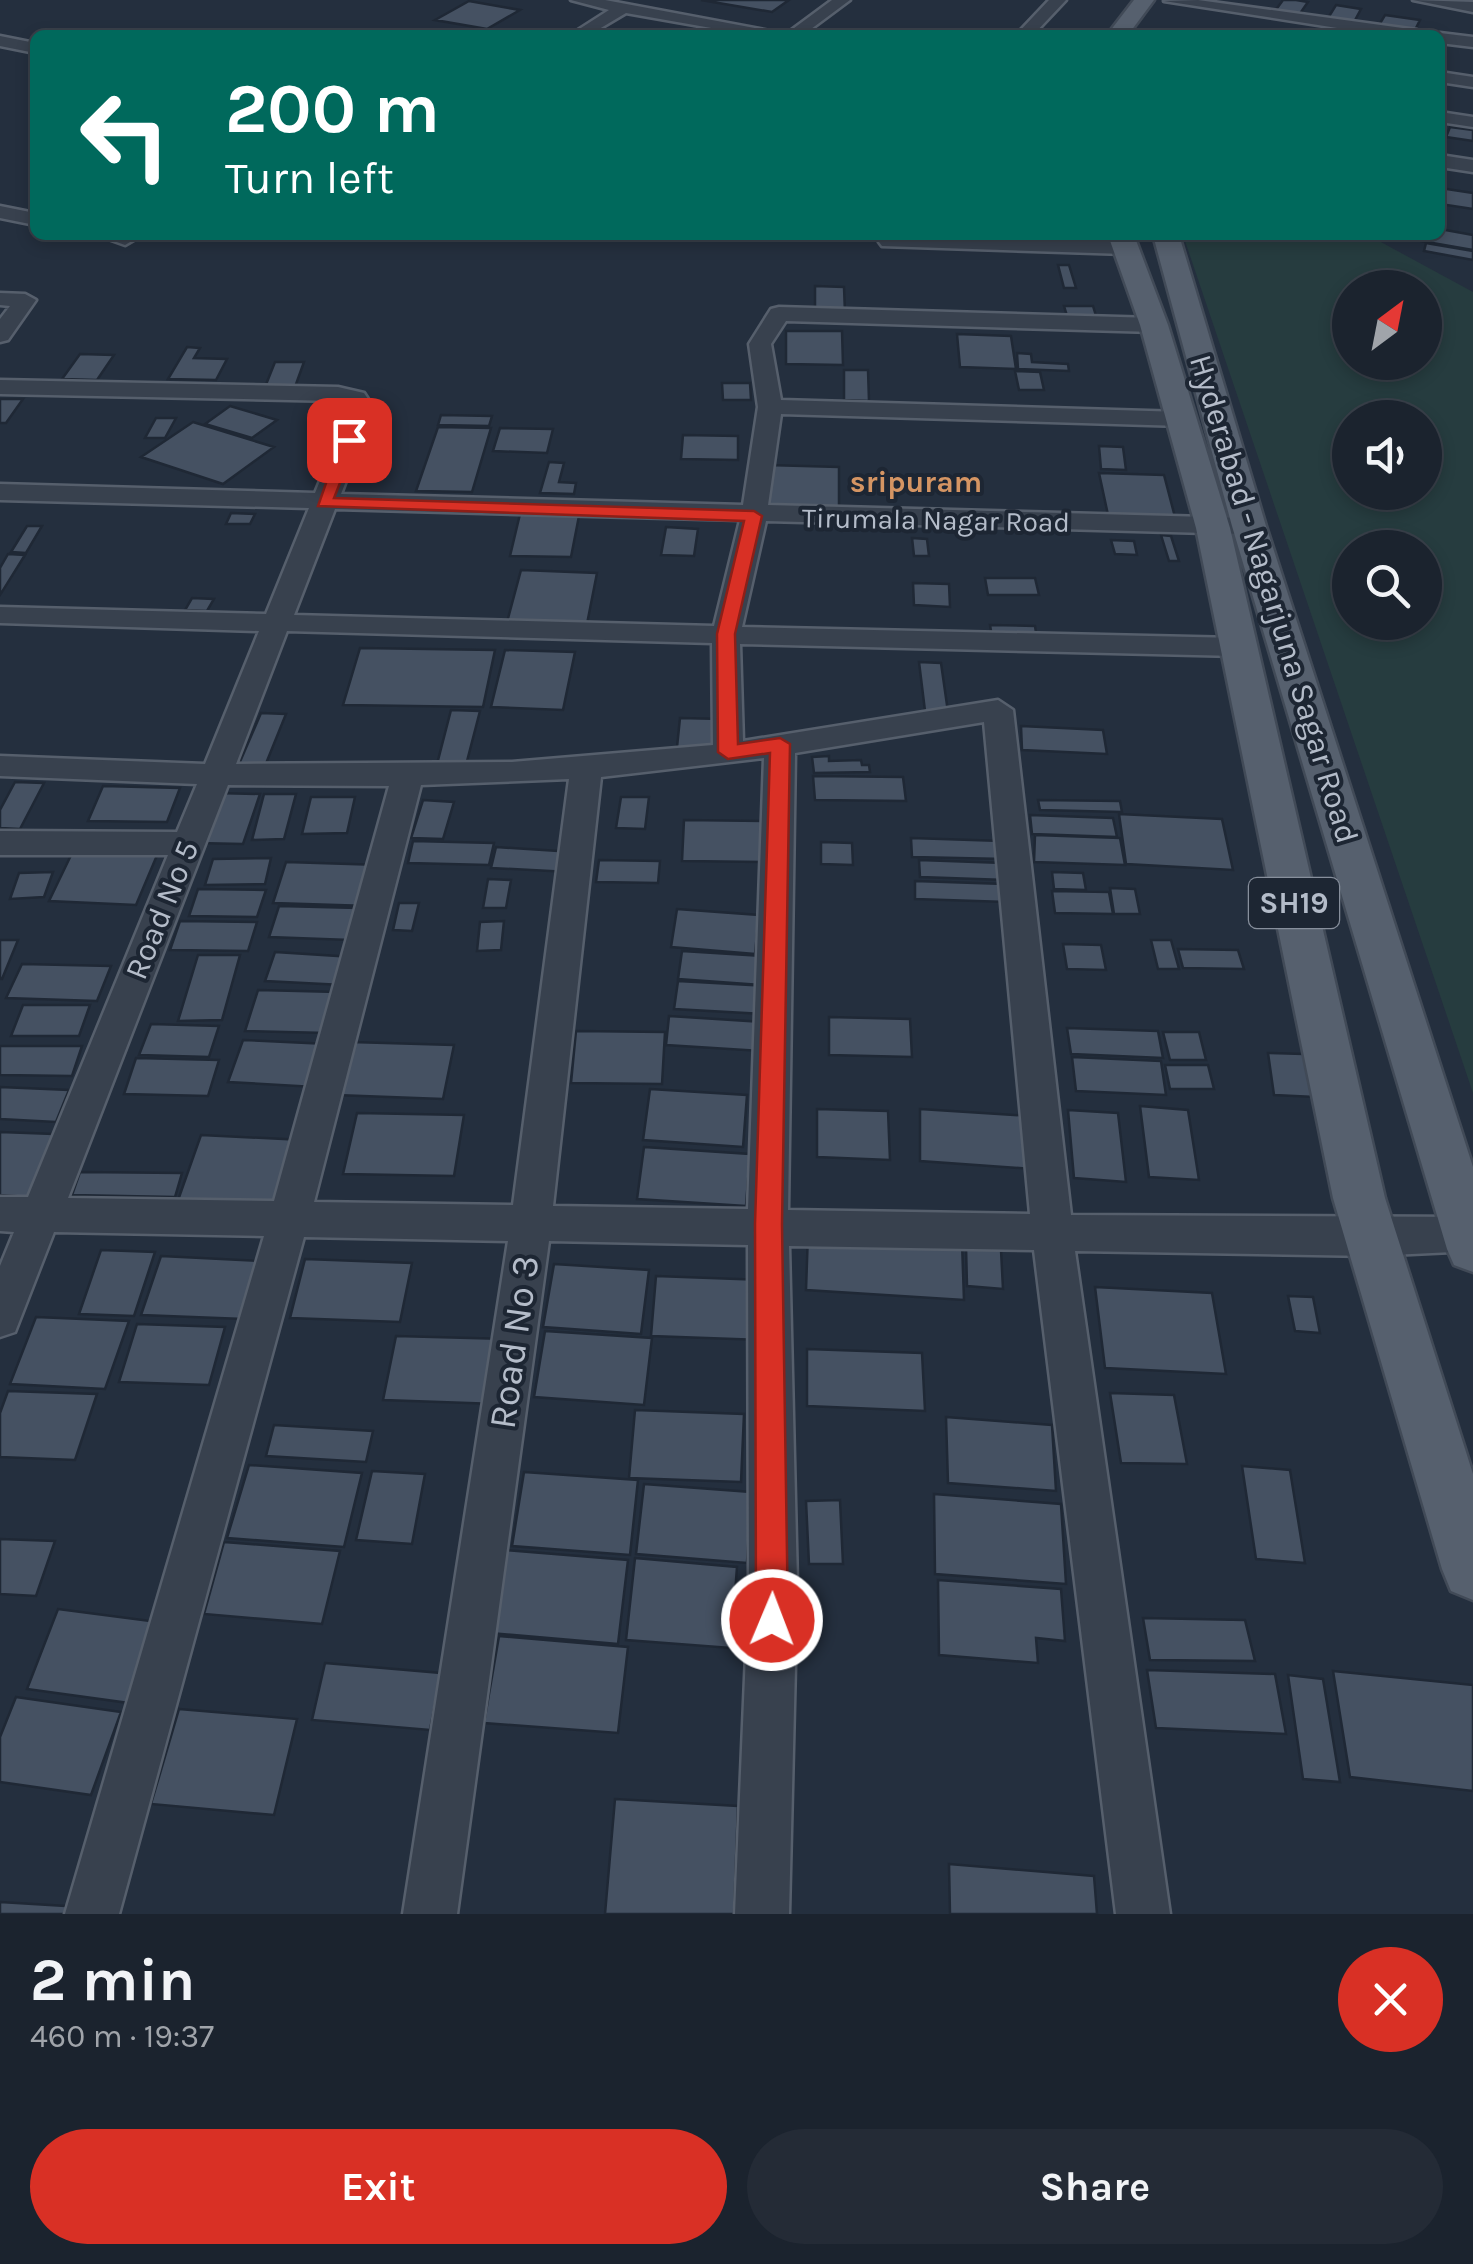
<!DOCTYPE html>
<html lang="en">
<head>
<meta charset="utf-8">
<style>
	:root { --surface:#1b232e; --page:#242b36; --text:#f1f3f6; --muted:#a0a4aa; --line:#39404a; --accent:#d93025 }
	body { margin:0; font-family:Karla,sans-serif; background:var(--page); color:var(--text); height:100vh; display:flex; flex-direction:column; font-size:38px; white-space:nowrap }
	* { box-sizing:border-box; margin:0 }
	p { font-size:32px; color:var(--muted) }
	.icon { flex:none; width:55px; height:55px; fill:none; stroke:currentColor; stroke-width:2; stroke-linecap:round; stroke-linejoin:round }
	.map { position:relative; height:1914px; overflow:hidden }
	.panel { display:flex; flex-direction:column; background:var(--surface); flex:1 }
	.panel>* { flex:none }
	.guide { position:absolute; left:30px; top:30px; width:1415px; height:210px; border-radius:15px; box-shadow:0 5px 15px #0003,0 0 0 2px var(--line); background:#00695c; color:#fff; overflow:hidden }
	.needle { width:65px; rotate:32deg }
	.buttons { position:absolute; left:1332px; top:270px; display:grid; gap:20px }
	.buttons a { display:grid; place-items:center; width:110px; height:110px; border-radius:50%; background:var(--surface); box-shadow:0 5px 15px #0003,0 0 0 2px var(--line); font-size:50px }
	.pin { position:absolute; display:grid; place-items:center; width:85px; height:85px; color:#fff; margin:-42px; border-radius:20px; box-shadow:0 5px 15px #0006 }
	.me { position:absolute; width:110px; margin:-55px; rotate:1deg; stroke-linejoin:round; filter:drop-shadow(0 0 8px #0008) }
	.turn { display:flex; align-items:center; gap:35px; height:210px; padding:0 30px; font-size:45px }
	.turn .icon { width:130px; height:130px; stroke-width:2.5 }
	.turn b { display:block; font-size:70px; line-height:85px }
	.round { display:grid; place-items:center; flex:none; width:105px; height:105px; border-radius:52px; background:var(--page) }
	.headline { display:flex; align-items:center; justify-content:space-between; height:170px; padding:0 30px }
	h1 { font-size:60px; font-weight:700; line-height:75px }
	.primary-button { display:flex; gap:20px; margin-top:auto; padding:20px 30px }
	.primary-button a { flex:1; height:115px; border-radius:60px; background:var(--accent); color:#fff; font-size:40px; font-weight:700; line-height:115px; text-align:center }
	.primary-button a+a { background:var(--page); color:var(--text) }
	.map>svg:first-child { display:block }
</style>
</head>
<body>
<div class="map">
<svg width="1473" height="1914" viewBox="0 0 1473 1914">
	<rect width="100%" height="100%" fill="#242f3e"/>
	<path fill="#263c3f" fill-rule="evenodd" d="M1183,235h185l105,57v801zM1350,288h75v74h-75zM1350,418h75v74h-75zM1350,548h75v74h-75z"/>
	<path fill="#455162" stroke="#1f2835" stroke-width="2.5" d="M701,0h88l-17,12z
		M1283,0h13l12,2 -9,13 -24,-4z
		M469,1l51,9 -33,19 -52,-9z
		M1336,5l25,4 -7,13 -26,-4z
		M1385,15l35,5 -5,10 -36,-5z
		M1450,127l23,3v11l-27,-4z
		M1440,188l33,5v16l-33,-5z
		M1440,229l33,6v15l-52,-9 2,-6h17z
		M1426,243l47,8v9l-49,-9z
		M1058,265h11l7,23h-12z
		M815,286l29,1 1,26h-30z
		M1064,306h29l4,13h-29z
		M786,331h56l1,34 -57,-1z
		M957,334l54,2 5,33 -56,-2z
		M187,347l13,1 -6,10 33,1 -11,21 -48,-1z
		M1017,353l14,1 1,8 36,2 1,7 -51,-2z
		M80,354l34,1 -17,25 -35,-1z
		M275,362h29l-9,25h-30z
		M844,370h24l1,31 -25,-1z
		M1015,371l25,1 4,18h-25z
		M722,383h28l1,17h-28z
		M0,399h23l-17,24h-6z
		M230,406l47,14 -25,18 -47,-14z
		M441,415l51,1 -3,10 -51,-1z
		M156,418h20l-11,20h-20z
		M193,422l81,25 -51,37 -82,-27z
		M438,427l53,1 -19,64 -56,-1z
		M500,428l53,1 -6,24 -54,-2z
		M683,435l55,1v24l-57,-1z
		M1099,446l24,1 3,23 -25,-1z
		M549,462l15,1 -5,19 17,1 -2,11 -34,-1z
		M767,465l72,2v43l-74,-2z
		M1099,473l65,2 11,42 -67,-2z
		M231,513l24,1 -5,10h-24z
		M520,514l59,2 -8,41 -61,-1z
		M27,526h15l-16,27 -15,-1z
		M666,527l32,2 -4,27 -33,-1z
		M1161,535l10,1 8,25h-10z
		M912,538l15,1 2,17h-15z
		M1111,540l23,1 3,14 -22,-1z
		M8,554l17,1 -25,40v-27z
		M521,570l76,3 -11,56 -80,-3z
		M985,578h50l4,17h-51z
		M913,583l36,1 1,23 -36,-2z
		M192,598l22,1 -7,12 -22,-1z
		M990,625l45,1 2,13 -45,-2z
		M360,648l135,2 -12,57 -140,-2z
		M505,650l70,2 -12,58 -72,-3z
		M919,662l22,1 7,49 -23,-1z
		M451,710l29,1 -15,58 -29,-1z
		M261,713l25,1 -21,52 -26,-2z
		M680,718l42,1 -2,29 -43,-1z
		M1021,726l82,4 4,24 -85,-4z
		M829,756v5l32,-1 1,5h7l1,7 -56,1 -2,-16z
		M813,776l90,1 3,24 -91,-1z
		M15,782l29,1 -24,46 -20,-1v-18z
		M103,786l77,2 -13,34 -79,-1z
		M215,793l45,1 -17,50 -46,-1z
		M264,794h32l-12,45 -32,1z
		M311,797h44l-8,36 -45,1z
		M621,797h28l-4,32 -29,-1z
		M423,800l31,2 -11,37 -32,-1z
		M1038,800l82,1 2,11 -82,-2z
		M1119,814l103,5 11,51 -107,-6z
		M1030,815l83,3 4,19 -85,-3z
		M684,820l88,1 1,41 -91,-1z
		M1035,835l85,3 5,27 -91,-3z
		M911,838l91,3 3,18 -93,-2z
		M413,841l81,2 -5,22 -81,-2z
		M821,842l31,1 1,22 -32,-1z
		M496,847l78,5 -5,20 -78,-4z
		M74,849l84,4 -22,52 -87,-4z
		M271,858l-6,26 -60,1 8,-26z
		M599,860l61,1 -2,22 -62,-1z
		M919,860l85,3 2,17 -86,-3z
		M286,862l95,3 -12,41 -96,-3z
		M53,872l-9,25 -34,2 9,-26z
		M1052,872l31,1 3,17 -32,-1z
		M488,879l23,1 -5,28h-23z
		M915,881l90,3 2,18 -92,-3z
		M1110,888l25,1 5,25h-26z
		M198,889l68,1 -9,27 -68,-1z
		M1052,891l57,1 4,22 -58,-1z
		M399,903h20l-7,28 -19,-1z
		M279,906l80,2 -9,32 -81,-3z
		M677,909l82,6 -4,39 -84,-7z
		M180,921l77,1 -9,29 -78,-1z
		M504,921l-3,29 -24,1 3,-29z
		M0,940h18l-16,39h-2z
		M1151,940h20l8,29h-21z
		M1063,944l38,1 5,25 -39,-1z
		M1178,949l60,1 6,19 -61,-1z
		M682,951l81,5 -2,29 -83,-6z
		M275,952l78,5 -10,28 -78,-4z
		M198,955h42l-18,65 -44,1z
		M22,964l89,2 -14,35 -91,-3z
		M678,981l90,5 -2,28 -92,-5z
		M258,990l80,2 -11,41 -82,-2z
		M23,1005h67l-11,31h-68z
		M669,1016l94,6 -2,29 -95,-6z
		M829,1017l81,2 2,38 -83,-2z
		M151,1024l68,2 -10,31 -70,-2z
		M1067,1028l91,3 5,27 -92,-4z
		M576,1031l89,1 -3,52 -91,-1z
		M1163,1032h36l7,28h-36z
		M243,1040l85,4 -13,43 -87,-5z
		M351,1042l103,3 -11,54 -107,-4z
		M0,1046h82l-10,30 -72,-1z
		M1268,1053l36,1 11,43 -41,-2z
		M1072,1057l89,4 5,34 -90,-4z
		M136,1058l83,2 -11,36 -84,-2z
		M1165,1065h43l6,24h-44z
		M0,1087l69,3 -13,32 -56,-3z
		M650,1089l97,6 -4,52 -100,-7z
		M1140,1106l48,4 11,70 -50,-3z
		M817,1109l71,2 2,49 -73,-3z
		M920,1109l110,7 3,53 -113,-8z
		M1068,1110l50,3 8,69 -52,-4z
		M357,1113l107,2 -10,61 -111,-2z
		M0,1132l54,2 -26,63 -28,-2z
		M201,1135l102,5 -20,69 -106,-6z
		M644,1147l106,7 -4,52 -109,-7z
		M80,1172l102,1 -7,24 -103,-2z
		M808,1233l154,9 2,58 -158,-10z
		M966,1247l35,3 2,39 -36,-3z
		M101,1250l54,2 -21,64 -55,-2z
		M161,1256l99,5 -16,58 -103,-4z
		M305,1259l107,4 -12,59 -110,-4z
		M554,1264l95,6 -8,64 -98,-7z
		M656,1276l108,4 -2,60 -111,-4z
		M1095,1287l117,6 14,81 -121,-6z
		M1288,1296l25,1 7,36 -25,-2z
		M36,1317l93,4 -24,68 -95,-5z
		M137,1324l88,3 -16,58 -90,-3z
		M545,1331l107,7 -8,67 -110,-8z
		M396,1336l111,3 -10,65 -114,-4z
		M807,1349l115,4 3,58 -118,-5z
		M8,1391l89,3 -22,66 -75,-3v-44z
		M1110,1393l64,2 13,69 -66,-1z
		M635,1410l109,4 -3,68 -112,-4z
		M946,1417l106,8 4,66 -108,-8z
		M274,1425l99,6 -7,31 -100,-6z
		M249,1465l113,8 -18,74 -117,-9z
		M1242,1466l48,4 15,93 -49,-4z
		M372,1471l53,3 -13,70 -56,-4z
		M524,1472l114,8 -8,75 -118,-9z
		M644,1484l107,8 -4,71 -111,-9z
		M934,1494l127,10 5,80 -131,-10z
		M840,1500l3,64h-34l-3,-63z
		M0,1539l55,2 -19,55 -36,-2z
		M224,1542l116,9 -18,73 -118,-10z
		M504,1550l124,10 -10,84 -128,-11z
		M635,1558l102,9 -6,81 -105,-8z
		M938,1580l123,9 4,52 -29,-3 2,25 -99,-8z
		M58,1609l100,13 -29,81 -102,-14z
		M1143,1618l102,2 10,41 -105,-1z
		M499,1636l129,11 -10,86 -134,-10z
		M325,1663l116,10 -11,57 -118,-10z
		M1147,1670l128,4 11,60 -130,-6z
		M1333,1671l140,14v106l-123,-14z
		M1288,1675l35,4 17,103 -37,-3z
		M16,1697l105,15 -30,83 -91,-13v-45z
		M179,1709l118,10 -23,96 -123,-11z
		M615,1799l123,7 -4,108h-129z
		M949,1864l145,12 3,38h-147z
		M0,1902l82,5 -2,7h-80z"/>
	<g fill="none" stroke-linecap="round" stroke-linejoin="round">
		<defs>
			<path id="minor" d="M571,0h34l181,34 46,-34h18l-47,35h-52l-125,-22 -37,22h-19l39,-25z
				M1049,0h17l-33,35h-17z
				M1198,0l219,30 8,5h-43l-218,-34z
				M1413,0l60,2v10z
				M1440,33l33,4v10l-33,-4v-8h-6z
				M0,36l35,7v10l-35,-7z
				M1440,72l33,5v10l-33,-5z
				M1440,112l33,5v10l-33,-5z
				M1440,155l33,5v12l-33,-5z
				M0,206l35,7v12l-35,-7z
				M97,235h45l-17,10z
				M889,236l236,6 10,6 -10,6 -243,-8 -3,-4z
				M0,293l25,1 11,6 -28,40 -8,2v-23l10,-13 -10,-1z
				M779,307l375,11 11,7 -11,7 -368,-11 -15,23 10,56 401,12 12,7 -12,7 -401,-12 -13,91 475,13 13,8 -13,8 -477,-13 -24,106 495,11 14,9 -14,9 -497,-12 3,97 255,-41 15,10 58,505 398,2 4,2v32l-102,5 -296,-5 95,663h-54l-82,-664 -245,-4 8,337 -8,331h-54l14,-331 -1,-338 -199,-4 -92,673h-54l105,-673 -204,-4 -185,677h-54l199,-678 -210,-4 -39,100 -15,5v-71l14,-34 -14,-1v-34h28l140,-342h-168v-24l177,1 20,-48 -197,-8v-20l205,8 54,-133 -259,-8v-16l266,7 43,-106 -309,-8v-16l315,9 35,-85 -12,-7 -338,-7v-14l338,7 26,6 10,15 -33,86 402,11 15,-98 -9,-63 22,-35zM335,509l405,11 -26,106 -420,-11zM287,631l425,12 1,102 -201,17 -276,2zM984,722l46,492 -242,-4 7,-457zM764,758l-16,451 -195,-3 48,-429zM569,779l-56,426 -199,-3 107,-417zM228,785l161,1 -115,415 -206,-3z"/>
			<path id="major" d="M1134,0h20l-26,35h-21z
				M1108,235h26l34,90 62,203 155,670 88,276v126l-22,-9 -9,-22 -109,-371 -137,-670 -56,-203z
				M1153,235h26l87,291 207,641v105l-19,-7 -7,-16 -215,-723z"/>
		</defs>
		<use href="#minor" stroke="#565f6c" stroke-width="5"/>
		<use href="#major" stroke="#414a57" stroke-width="5"/>
		<use href="#minor" fill="#38414e" fill-rule="evenodd"/>
		<use href="#major" fill="#56606e" fill-rule="evenodd"/>
	</g>
	<path fill="#d93025" stroke="#8d1f18" stroke-width="2.5" d="M349,435l8,5 -23,58 420,13 8,5 -27,118 3,110 42,-6 10,6 -8,480 6,396 -5,11 -11,5 -11,-5 -5,-11 -1,-396 15,-471 -42,6 -10,-7 -1,-118 27,-113 -426,-15 23,-66z"/>
	<g text-anchor="middle" dominant-baseline="central" stroke-width="8" stroke-linejoin="round" paint-order="stroke">
		<g font-size="28" fill="#b4bcc9" stroke="#1d2633">
			<text transform="translate(936 520) rotate(1)">Tirumala Nagar Road</text>
		</g>
		<g font-size="30" font-weight="bold" fill="#d59563" stroke="#1d2633">
			<text x="916" y="482">sripuram</text>
		</g>
		<rect fill="#1d2633" stroke="#878f9c" stroke-width="2.5" x="1249" y="878" width="90" height="50" rx="8"/>
		<g font-size="30" font-weight="bold" fill="#b4bcc9">
			<text x="1294" y="903">SH19</text>
		</g>
		<g font-size="32" fill="#b4bcc9" stroke="#1d2633">
			<text transform="translate(1274 599) rotate(73)">Hyderabad - Nagarjuna Sagar Road</text>
			<text transform="translate(162 910) rotate(-68)">Road No 5</text>
		</g>
		<g font-size="38" fill="#b4bcc9" stroke="#1d2633">
			<text transform="translate(514 1342) rotate(-82)">Road No 3</text>
		</g>
	</g>
</svg>
<div class="buttons">
<a><svg class="needle" viewBox="-14 -14 28 28"><path d="M0-13l5 13h-10z" fill="#e53935"/><path d="M0 13l5-13h-10z" fill="#a0a4aa"/></svg></a>
<a><svg class="icon" aria-label="sound" viewBox="0 0 24 24"><path d="M4 9h4l5-4v14l-5-4H4zM17 9q2 3 0 6"/></svg></a>
<a><svg class="icon" aria-label="search" viewBox="0 0 24 24"><circle cx="10" cy="10" r="6"/><path d="M15 15l6 6"/></svg></a>
</div>
<div class="pin" style="left:349px;top:440px;background:#d93025"><svg class="icon" aria-label="arrive" viewBox="0 0 24 24"><path d="M6 21V4h12l-3 4 3 4H6"/></svg></div>
<svg class="me" style="left:772px;top:1620px" viewBox="-20 -20 40 40"><circle r="17" fill="#d93025" stroke="#fff" stroke-width="3"/><path d="M0-11L8 9 0 5-8 9z" fill="#fff"/></svg>
<div class="guide">
<div class="turn"><svg class="icon" aria-label="left" viewBox="0 0 24 24"><path d="M17 20v-9H6M10 6l-5 5 5 5"/></svg><div><b>200 m</b>Turn left</div></div>
</div>
</div>
<section class="panel">
<div class="headline"><div><h1>2 min</h1><p>460 m · 19:37</p></div><a class="round" style="background:#d93025;color:#fff"><svg class="icon" aria-label="close" viewBox="0 0 24 24"><path d="M6 6l12 12M18 6L6 18"/></svg></a></div>
<div class="primary-button"><a>Exit</a><a>Share</a></div>
</section>
</body>
</html>
